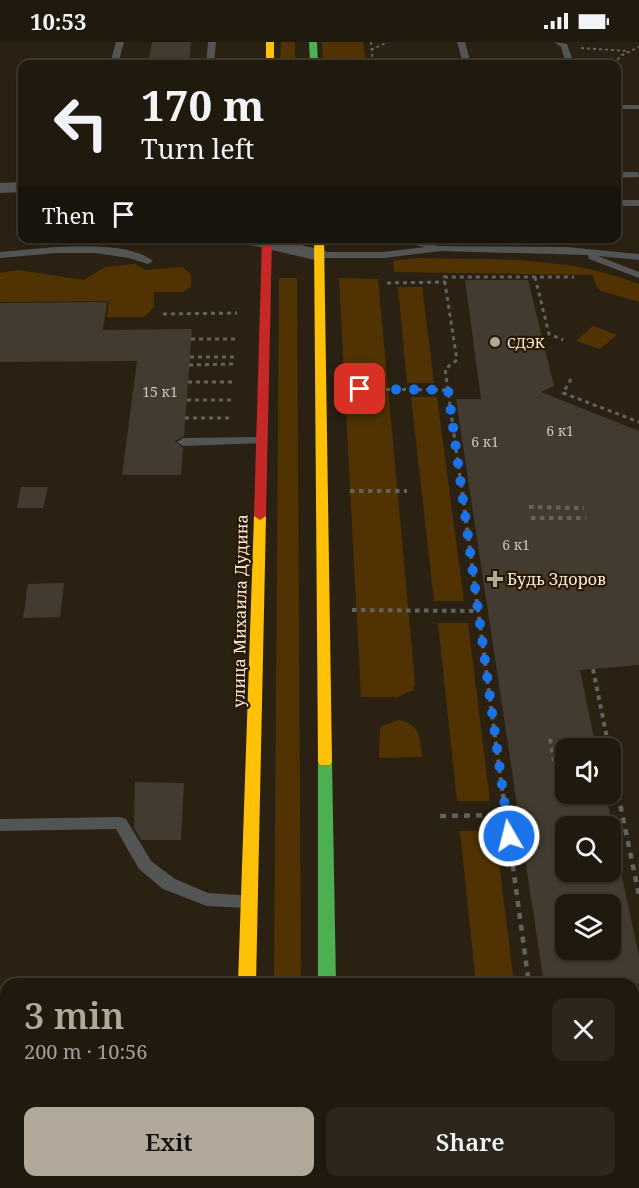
<!DOCTYPE html>
<html lang="en">
<head>
<meta charset="utf-8">
<style>
	:root { --surface:#20190e; --page:#2d261c; --text:#f1f3f6; --muted:#a2a09e; --line:#3d382e; --accent:#b2a89a }
	body { margin:0; font-family:"Noto Serif",serif; background:var(--page); color:var(--text); height:100vh; display:flex; flex-direction:column; font-size:22px; white-space:nowrap }
	* { box-sizing:border-box; margin:0 }
	p { font-size:20px; color:var(--muted) }
	.icon { flex:none; width:33px; height:33px; fill:none; stroke:currentColor; stroke-width:2; stroke-linecap:round; stroke-linejoin:round }
	.map { position:relative; flex:1; overflow:hidden }
	.details { position:absolute; left:0px; top:936px; width:639px; height:210px; display:flex; flex-direction:column; background:var(--surface); border-radius:18px 18px 0 0; box-shadow:0 2px 4px #0004,0 0 0 2px var(--line) }
	.details>* { flex:none }
	.guide { position:absolute; left:18px; top:18px; width:603px; height:183px; border-radius:12px; box-shadow:0 2px 4px #0004,0 0 0 2px var(--line); background:#20190e; color:var(--text); overflow:hidden }
	.tools { position:absolute; left:555px; top:696px; display:grid; gap:12px }
	.tools a { display:grid; place-items:center; width:66px; height:66px; border-radius:12px; background:var(--surface); box-shadow:0 2px 4px #0004,0 0 0 2px var(--line); font-size:30px }
	.pin { position:absolute; display:grid; place-items:center; width:51px; height:51px; color:#fff; margin:-26px; border-radius:12px; box-shadow:0 3px 9px #0006 }
	.me { position:absolute; width:66px; margin:-33px; rotate:352deg; stroke-linejoin:round; filter:drop-shadow(0 0 4px #0008) }
	.turn { display:flex; align-items:center; gap:21px; height:126px; padding:0 24px; font-size:27px }
	.turn .icon { width:78px; height:78px; stroke-width:2.5 }
	.turn b { display:block; font-size:42px; line-height:51px }
	.then { display:flex; align-items:center; height:57px; padding:0 24px; background:#0003; gap:12px; font-size:22px }
	.round { display:grid; place-items:center; flex:none; width:63px; height:63px; border-radius:12px; background:var(--page) }
	.head { display:flex; align-items:center; justify-content:space-between; height:102px; padding:0 24px }
	h1 { font-size:36px; font-weight:600; line-height:45px; color:var(--accent) }
	.cta { display:flex; gap:12px; margin-top:auto; padding:12px 24px }
	.cta a { flex:1; height:69px; border-radius:12px; background:var(--accent); color:#111; font-size:24px; font-weight:600; line-height:69px; text-align:center }
	.cta a+a { background:var(--page); color:var(--text) }
	.status { display:flex; justify-content:space-between; align-items:center; height:42px; padding:0 30px; background:var(--surface); direction:ltr }
	.status svg { height:16px; fill:currentColor }
	.map>svg:first-child { display:block }
</style>
</head>
<body>
<div class="status"><b>10:53</b><svg viewBox="0 0 49 12"><path d="M0 12V9h3v3zM5 12V6h3v6zM10 12V3h3v9zM15 12V0h3v12zM26 1h20v11H26zM47 4h2v5h-2z"/></svg></div>
<div class="map">
<svg width="639" height="1146" viewBox="0 0 639 1146">
	<rect width="100%" height="100%" fill="#2a2113"/>
	<path fill="#513303" d="M281,0h14v22h-15z
		M322,0h41l3,22h-43z
		M416,216c78,2 149,-3 223,26v18l-38,-11 -4,-4 -5,-12 -198,-3 -1,-11z
		M135,222l10,6 37,-3 9,7v13l-8,5h-29v15l-10,10h-37l2,-16 -109,1v-29l19,-3 65,10 21,-13z
		M279,236h18l4,706h-27z
		M339,236l39,1 37,404 -2,7 -15,7h-37z
		M398,245h24l12,96h-27z
		M593,284l24,9 -17,14 -24,-8z
		M411,355h26l27,204h-30z
		M438,581h30l22,178h-33z
		M399,678c21,4 21,18 23,37l-43,1 1,-31z
		M460,789h35l19,153h-38z"/>
	<path fill="#433b30" fill-rule="evenodd" d="M152,0h39l-2,22h-41z
		M465,238h63l26,106 -13,6 98,39v234l-59,5 16,78h-30v46h40l6,32h-46v46h44l10,-4 19,88v28h-95l-88,-585h25zM566,862h44v46h-44z
		M107,260l-4,28 89,-1 -8,107 -9,5 8,7 -2,27h-59l15,-114 -137,1v-59z
		M21,445h27l-5,21h-26z
		M64,541l-4,34 -37,1 5,-34z
		M135,740l49,1 -3,57h-40l-7,-12z"/>
	<g fill="none" stroke-linecap="round" stroke-linejoin="round">
		<path stroke="#62625f" stroke-width="2" stroke-dasharray="3 3" stroke-linecap="butt" d="M371,0l2,22
			M581,6l47,3
			M371,8l17,-8
			M613,22l9,-9 17,-8"/>
		<path stroke="#62625f" stroke-width="3" stroke-dasharray="4 4" stroke-linecap="butt" d="M535,235l14,57 14,6
			M387,241l58,-1
			M163,272l74,-1
			M191,297h44
			M190,315h44
			M189,323l44,-1
			M571,337l-8,14 76,29
			M188,340h45
			M346,347l102,1
			M187,358h45
			M185,376h46
			M461,443l-16,-116 12,-9 -13,-83h130"/>
		<path stroke="#62625f" stroke-width="4" stroke-dasharray="4.5 4.5" stroke-linecap="butt" d="M461,441l42,313
			M350,449h57
			M529,465l55,1
			M531,476h55
			M352,568l126,1
			M593,627l16,79
			M550,697l8,44
			M610,712l9,42"/>
		<path stroke="#62625f" stroke-width="4.5" stroke-dasharray="6 6" stroke-linecap="butt" d="M503,752l26,190
			M618,752l21,101
			M440,774l66,-1
			M588,908l2,8
			M633,1083l6,1"/>
		<path fill="#525554" fill-rule="evenodd" d="M116,0h8l-6,22h-8z
			M208,0h8l-2,22h-8z
			M457,0h8l6,22h-8z
			M554,0l13,2 7,20h-8l-5,-17z
			M616,63h23v4h-23z
			M616,130h22l1,5 -23,1z
			M616,158h23v6h-23z
			M344,196h68l26,8 128,1 73,7v6l-41,-4 41,16v6l-50,-19 -1,-4 -147,-4 -57,7h-65l-5,-3 5,-3h65l41,-5 -15,-3 -62,-3z
			M56,205c26,-1 76,-3 97,14l-5,3 -19,-6 -34,-5h-39l-56,5v-6z
			M260,395l4,2 2,2 -2,2 -81,3 -6,-4 6,-4z
			M120,775l6,2 25,42 24,18 33,14 45,3 2,5 -2,5 -6,2 -40,-2 -44,-17 -24,-20 -23,-40 -116,2v-12z"/>
		<path fill="#525554" fill-rule="evenodd" d="M22,140v10l-22,1v-10z
			M236,196h37l53,13 3,4 -10,6 -81,-19z"/>
		<path fill="#4caf50" fill-rule="evenodd" d="M309,0h8l1,22h-8z
			M325,714l5,1 2,4 4,223h-18v-223l2,-4z
			M318,1140h20v6h-20z"/>
		<path fill="#ffc107" fill-rule="evenodd" d="M266,0h8v22h-8z
			M314,196h10l8,523 -2,4h-10l-2,-4z
			M260,470l6,4 -10,468h-18l16,-468z"/>
		<path fill="#c62828" fill-rule="evenodd" d="M262,196h10l-6,278 -6,4 -6,-4z
			M231,1140h20v6h-20z"/>
	</g>
	<g fill="none" stroke-linecap="round" stroke-linejoin="round">
		<path stroke="#1a73e8" stroke-width="10" stroke-dasharray="0 18" d="M360,347l88,1 61,446"/>
	</g>
	<g fill="#b2a89a" stroke="#291802" stroke-width="2">
		<circle cx="495" cy="300" r="6"/>
		<path d="M492 528h6v6h6v6h-6v6h-6v-6h-6v-6h6z"/>
	</g>
	<g text-anchor="middle" dominant-baseline="central" stroke-width="4.5" stroke-linejoin="round" paint-order="stroke">
		<g font-size="14" fill="#fcf0e2" stroke="#291802" text-anchor="start">
			<text x="507" y="300">СДЭК</text>
		</g>
		<g font-size="14" fill="#cec3b6">
			<text x="160" y="349">15 к1</text>
			<text x="560" y="388">6 к1</text>
			<text x="485" y="399">6 к1</text>
			<text x="516" y="502">6 к1</text>
		</g>
		<g font-size="16" fill="#fcf0e2" stroke="#291802" text-anchor="start">
			<text x="507" y="537">Будь Здоров</text>
		</g>
		<g font-size="16" fill="#fcf0e2" stroke="#291802">
			<text transform="translate(240 569) rotate(-89)">улица Михаила Дудина</text>
		</g>
	</g>
</svg>
<div class="tools">
<a><svg class="icon" aria-label="sound" viewBox="0 0 24 24"><path d="M4 9h4l5-4v14l-5-4H4zM17 9q2 3 0 6"/></svg></a>
<a><svg class="icon" aria-label="search" viewBox="0 0 24 24"><circle cx="10" cy="10" r="6"/><path d="M15 15l6 6"/></svg></a>
<a><svg class="icon" aria-label="layers" viewBox="0 0 24 24"><path d="M12 4l9 5-9 5-9-5zM3 14l9 5 9-5"/></svg></a>
</div>
<div class="pin" style="left:360px;top:347px;background:#d93025"><svg class="icon" aria-label="arrive" viewBox="0 0 24 24"><path d="M6 21V4h12l-3 4 3 4H6"/></svg></div>
<svg class="me" style="left:509px;top:794px" viewBox="-20 -20 40 40"><circle r="17" fill="#1a73e8" stroke="#fff" stroke-width="3"/><path d="M0-11L8 9 0 5-8 9z" fill="#fff"/></svg>
<div class="guide">
<div class="turn"><svg class="icon" aria-label="left" viewBox="0 0 24 24"><path d="M17 20v-9H6M10 6l-5 5 5 5"/></svg><div><b>170 m</b>Turn left</div></div>
<div class="then">Then<svg class="icon" aria-label="arrive" viewBox="0 0 24 24"><path d="M6 21V4h12l-3 4 3 4H6"/></svg></div>
</div>
<section class="details">
<div class="head"><div><h1>3 min</h1><p>200 m · 10:56</p></div><a class="round"><svg class="icon" aria-label="close" viewBox="0 0 24 24"><path d="M6 6l12 12M18 6L6 18"/></svg></a></div>
<div class="cta"><a>Exit</a><a>Share</a></div>
</section>
</div>
</body>
</html>
